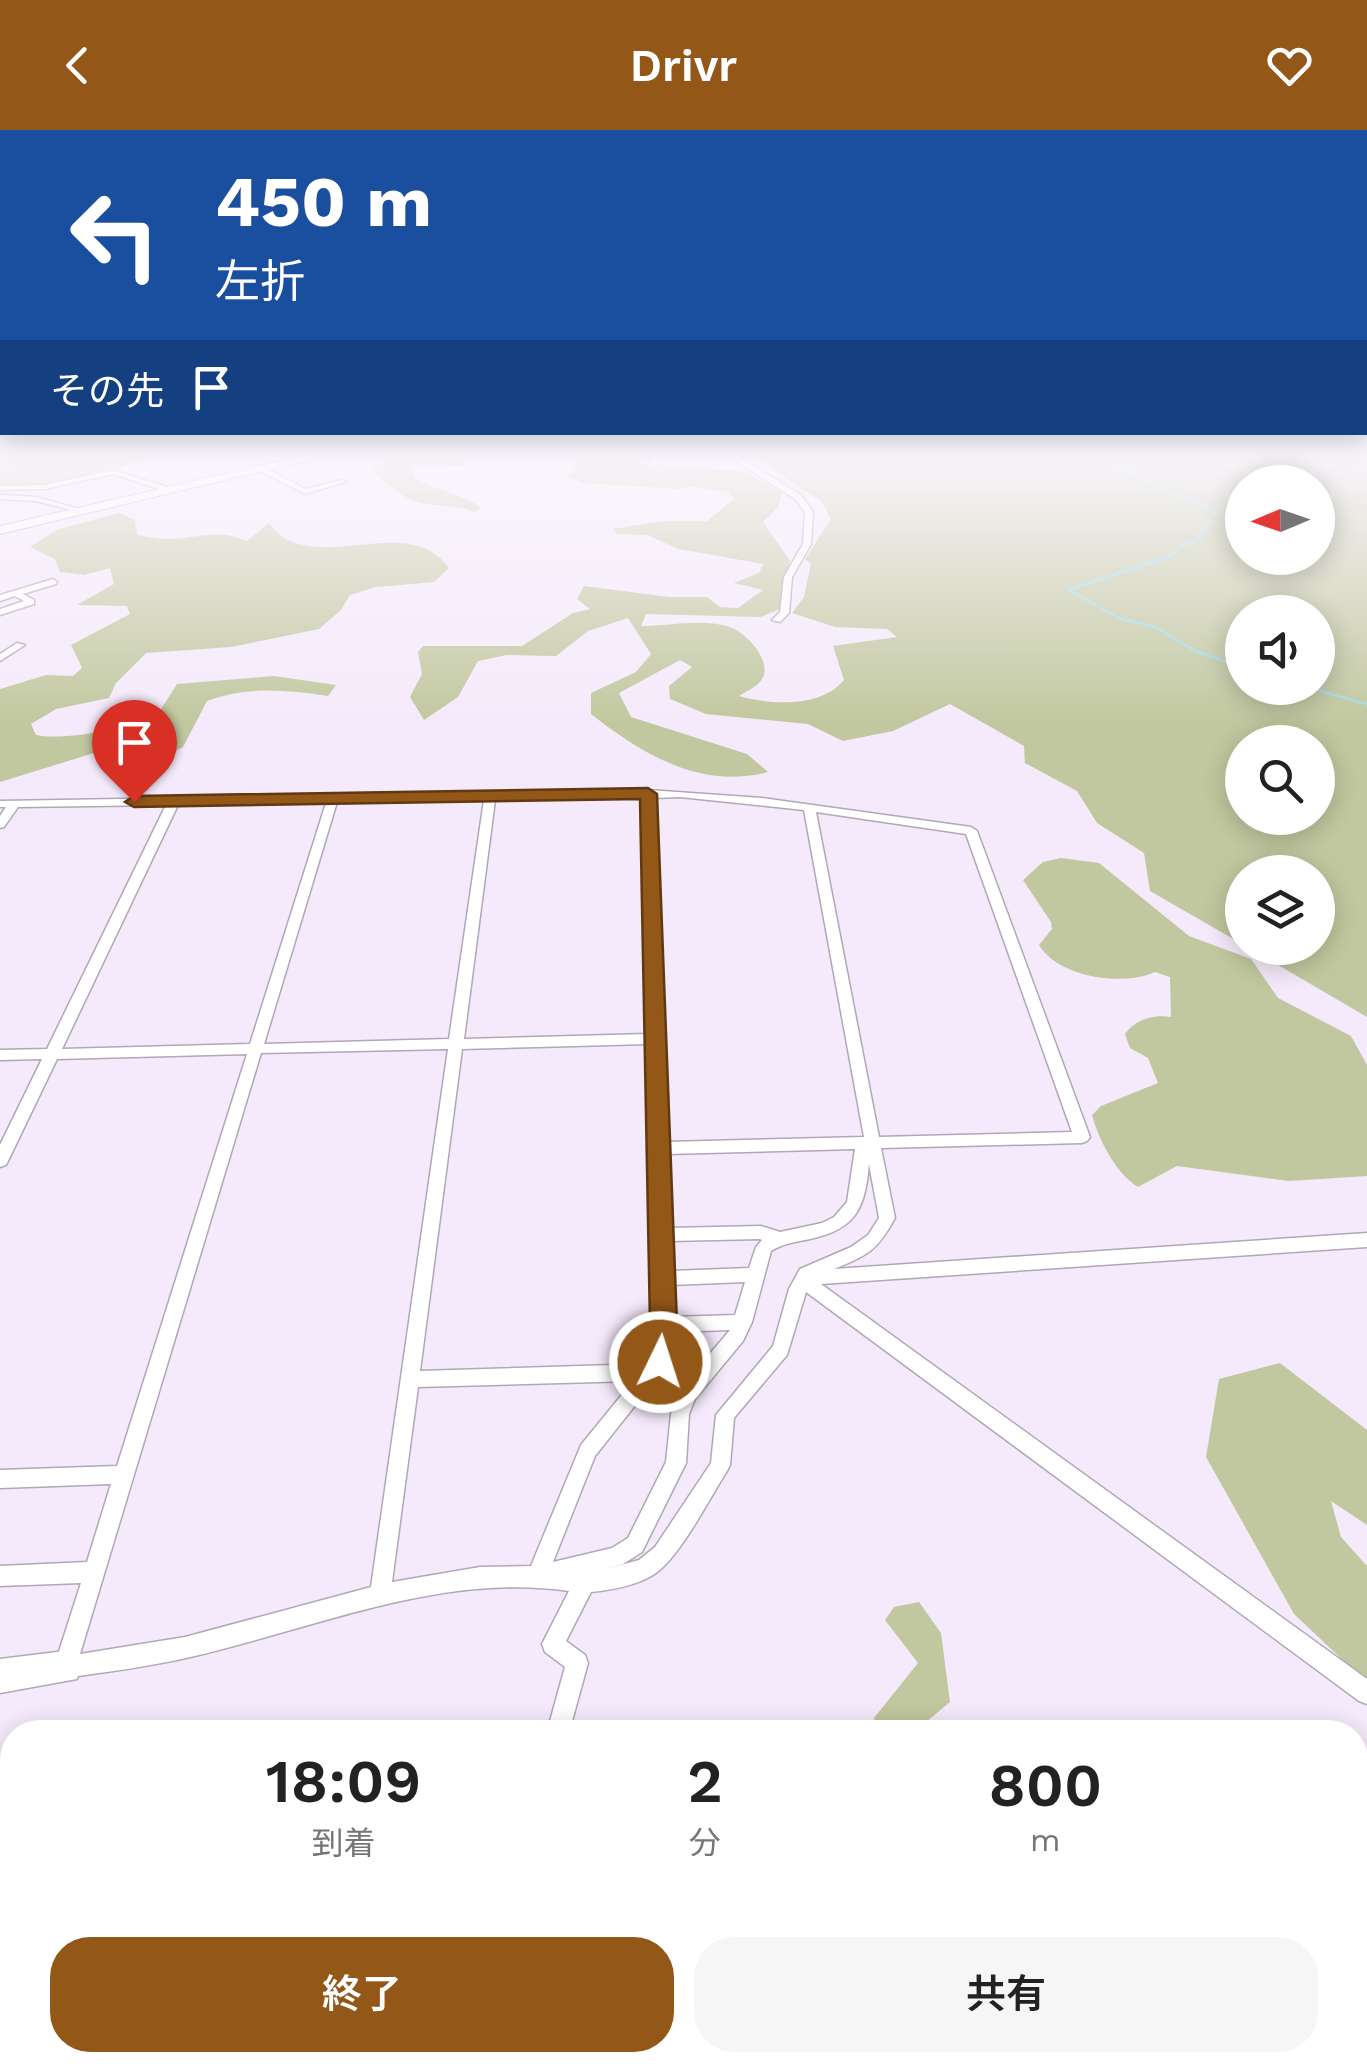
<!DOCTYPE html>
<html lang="ja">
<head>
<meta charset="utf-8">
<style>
	:root { --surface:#fff; --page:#f6f6f6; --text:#222; --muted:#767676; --accent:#935718 }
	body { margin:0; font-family:"Work Sans","Noto Sans JP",sans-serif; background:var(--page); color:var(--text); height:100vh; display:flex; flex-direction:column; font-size:38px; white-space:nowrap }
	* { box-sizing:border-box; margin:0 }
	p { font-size:32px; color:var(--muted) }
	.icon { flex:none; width:55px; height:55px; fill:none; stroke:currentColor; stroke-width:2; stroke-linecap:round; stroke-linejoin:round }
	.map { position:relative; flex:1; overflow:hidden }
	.details { position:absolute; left:0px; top:1590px; width:1368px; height:352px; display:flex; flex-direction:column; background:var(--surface); border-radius:40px 40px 0 0; box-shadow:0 5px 25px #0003 }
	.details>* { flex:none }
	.top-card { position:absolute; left:0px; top:0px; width:1368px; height:305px; box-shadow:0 5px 25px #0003; background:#1a4fa0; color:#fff; overflow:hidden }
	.needle { width:65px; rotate:268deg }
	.buttons { position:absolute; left:1225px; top:335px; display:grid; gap:20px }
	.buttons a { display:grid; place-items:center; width:110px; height:110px; border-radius:50%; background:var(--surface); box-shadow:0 5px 25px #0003; font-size:50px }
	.pin { position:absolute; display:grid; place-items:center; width:85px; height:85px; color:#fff; margin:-102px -42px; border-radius:50% 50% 50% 0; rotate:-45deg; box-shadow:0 0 10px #0007 }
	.pin .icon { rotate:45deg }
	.me { position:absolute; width:110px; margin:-55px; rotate:4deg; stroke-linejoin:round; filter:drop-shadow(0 0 8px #0008) }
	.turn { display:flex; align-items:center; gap:35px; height:210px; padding:0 50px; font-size:45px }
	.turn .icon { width:130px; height:130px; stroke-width:2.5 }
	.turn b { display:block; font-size:70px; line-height:85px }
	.then { display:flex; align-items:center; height:95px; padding:0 50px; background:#0003; gap:20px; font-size:38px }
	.eta { display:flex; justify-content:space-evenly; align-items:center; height:170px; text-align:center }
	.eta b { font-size:60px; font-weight:600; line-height:70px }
	.cta { display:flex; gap:20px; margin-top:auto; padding:20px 50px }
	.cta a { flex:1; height:115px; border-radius:40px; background:var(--accent); color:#fff; font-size:40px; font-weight:600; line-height:115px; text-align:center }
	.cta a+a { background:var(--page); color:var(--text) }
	header { display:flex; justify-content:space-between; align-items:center; height:130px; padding:0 50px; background:var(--accent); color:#fff; font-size:45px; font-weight:600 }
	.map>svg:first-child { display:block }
</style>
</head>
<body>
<header><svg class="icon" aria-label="back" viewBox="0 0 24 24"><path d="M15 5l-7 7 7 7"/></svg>Drivr<svg class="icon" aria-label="heart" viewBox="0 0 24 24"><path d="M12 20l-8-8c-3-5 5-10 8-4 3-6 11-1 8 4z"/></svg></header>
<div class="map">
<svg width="1367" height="1942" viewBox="0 0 1367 1942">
	<rect width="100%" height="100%" fill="#f5eafb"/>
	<path fill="#c1c79e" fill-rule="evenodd" d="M0,322h155l2,3 -41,15 -69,15 -47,1z
		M400,322h73l-13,6 8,4 -6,4 -49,1v10c23,14 48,16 69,31l-8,4c-19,-9 -37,-4 -56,-10 -18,-5 -34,-21 -47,-33z
		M585,322h50l8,12 100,7 39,21 -4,15 -15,15 27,39 -10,48 -20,8 -114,-3 -5,12c27,0 62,-8 89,1 17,6 47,38 29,56 -5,5 -14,9 -20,13 32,9 82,12 105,-16l-11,-34 64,-9 -10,-8 -52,-2 -43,-14 12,-16 7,-33 -6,-5 26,-40 -9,-17 -76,-50h621v565l-118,-69h69v-76h-76v72l-92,-53 -6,-38 -47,-30 -20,-32 -52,-28 -1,-17 -74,-42 -57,27 -50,10 -35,-17 -102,-10 -36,-15 -1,-13 23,-19 -12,-7 -61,33 12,24 116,37 21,18c-67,18 -126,-18 -177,-58v-21l45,-21 15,-18 -23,-36 -40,13 -32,25 -49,-1 -29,6 -20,36 -34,23 -14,-23 12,-23 -4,-22 5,-6h99l51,-33 17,-4 -13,-10 7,-13 85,11h38l13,10 18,1 25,-18 -29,-7 25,-10 4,-9 -84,-15 -32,-14 -30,-1 -4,-5 50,-8h44l27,-22 -5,-7 -40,-6 -9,3 -98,-6 -15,-7zM1242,352h76v76h-76zM1242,482h76v76h-76zM1242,612h76v76h-76z
		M120,383l15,7 2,15c11,2 22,4 32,4 30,-1 49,-11 78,2l22,-18c5,5 11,13 17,16 50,26 124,-23 163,29l-15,14 -58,5 -26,8 -9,15 -22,19 -88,18 -85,6 -30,30 -7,15 -53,11 -25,15 5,11c30,6 91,-7 120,-18l21,-33 97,-8 62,9 -8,11c-42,-6 -81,-10 -121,5l-24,46 -8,4 -53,-3 -28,5 -94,29v-93l46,-14 27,1 9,-8 -11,-23 59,-31 -3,-8 -50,-1 37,-21 -4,-16 -26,7 -24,-3 -5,-13 -25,-12 26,-17z
		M1061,728l38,5 90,73 62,23 27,39 73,38 16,29v111l-78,5 -112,-15 -39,21c-22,-13 -40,-49 -46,-72l9,-9 57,-23 -10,-25 -18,-10 -5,-14c10,-15 30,-20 46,-17l-1,-40 -15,-5c-33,15 -97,5 -116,-27l13,-16 -1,-7 -28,-42 20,-18z
		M1280,1233l87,67v95l-36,-24 10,36 26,29v117l-73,-69 -88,-157 13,-78z
		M919,1472l22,31 9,69 -36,30h-38l-2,-14 44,-55 -33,-43 9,-13z"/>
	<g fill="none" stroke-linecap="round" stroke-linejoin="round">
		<path stroke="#9edae5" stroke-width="2.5" d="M1096,322l49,29 71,30 -19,29 -15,5 -11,11 -103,34 53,29 35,8 39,24 47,16
			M1309,558l58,16"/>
		<defs>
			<path id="street" d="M653,322h7l-4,13 -4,2 -4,-2z
				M722,322h9l70,43 12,17 -2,32 -19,33 -3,36 -9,9 -8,-2 8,-8 4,-35 19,-33 2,-32 -10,-13z
				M263,337l43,22 36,-9 4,2 -41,12 -45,-23z
				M113,340l63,20 -7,2 -56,-18 -68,15 -45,1v-4l45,-1z
				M0,365l36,2 51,14 -4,2 -47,-12 -36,-2z
				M53,449l4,3 -1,2 -33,10 11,6v4l-34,11v-6l24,-8 -9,-5 -15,5v-6z
				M17,513l8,2 -25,16v-7z
				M648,660l114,8 209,29 6,4 113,306 -3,4 -5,2 -201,5 14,70c-18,33 -27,37 -61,51l533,-36v14l-546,37 546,395v25l-8,-3 -553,-409 -19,63 -53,63 -4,47 -3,6c-18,28 -48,88 -74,104 -18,11 -42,15 -62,17l-25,49 19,14 3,8 -19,69h-22l18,-65 -20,-15 -3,-8 27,-53c-131,-19 -257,39 -383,67 -39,9 -81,14 -121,20l-8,-3 -3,-8 27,-84 -81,3v-20l87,-4 24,-78 -111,4v-18l117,-4 130,-412 -190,5 -49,102 -2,4 -6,2v-22l42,-86 -42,1v-10l47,-1 119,-244 -148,2 -14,20 -4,1v-12l6,-9h-6v-6zM680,667l124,13 60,327 -197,5 -13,-344zM643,668l5,236 -184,5 31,-239zM484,670l-35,239 -185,5 73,-242zM326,673l-76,241 -188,5 116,-244zM816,682l150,22 106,298 -193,5zM649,914l6,281 -5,34 -4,5 -226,7 42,-322zM448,919l-77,538 -186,50 -105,17 181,-601zM855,1019l-8,53 -13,15 -12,6 -42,9 -19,-6 -91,2 -3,-74zM869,1034l10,54 -11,17 -17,12 -51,22 -11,20 -16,57 -57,69 -5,48 -56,84 -16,13 -37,10 21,-6 19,-12 44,-89 3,-49 6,-15 48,-58 9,-19 19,-71c13,-8 25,-9 39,-12 46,-10 55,-30 59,-75zM760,1109l2,1 -6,7 -7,21 -78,3 -1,-30zM745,1152l-10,33 -62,2 -2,-32zM730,1200l-50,59 -9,25 -5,48 -38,76 -16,10 -59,14 42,-106 61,-77 4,-1 8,-16 4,-30zM633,1251l-52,64 -50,121 -51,1 -88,15 26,-195z
				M1367,1741v24l-12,5v-24z
				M688,1930h38l-4,9 -4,3h-38l4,-9z"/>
			<path id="secondary" d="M65,1521l12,4 4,12 -4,12 -77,14v-34z"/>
			<path id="highway" d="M318,322h24l-342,82v-8z"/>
		</defs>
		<use href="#street" stroke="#b1a7b7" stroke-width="3"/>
		<use href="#secondary" stroke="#b1a7b7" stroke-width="3"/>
		<use href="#highway" stroke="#b1a7b7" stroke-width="2"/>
		<use href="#street" fill="#fff" fill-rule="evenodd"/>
		<use href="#secondary" fill="#fff" fill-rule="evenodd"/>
		<use href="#highway" fill="#fff" fill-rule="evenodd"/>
	</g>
	<linearGradient id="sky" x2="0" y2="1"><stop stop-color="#8ac3e7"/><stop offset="0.54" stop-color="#faf6fd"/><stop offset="1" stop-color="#faf6fd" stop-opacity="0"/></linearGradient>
	<rect width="1367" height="594" fill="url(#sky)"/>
	<path fill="#935718" stroke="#603910" stroke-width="2.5" d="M648,658l9,6 20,531 -8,45 -9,4 -10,-4 -4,-8 4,-37 -10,-526 -506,8 -9,-5 9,-6z"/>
</svg>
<div class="buttons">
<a><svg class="needle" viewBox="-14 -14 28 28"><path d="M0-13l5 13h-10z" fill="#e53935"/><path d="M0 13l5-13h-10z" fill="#767676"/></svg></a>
<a><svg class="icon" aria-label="sound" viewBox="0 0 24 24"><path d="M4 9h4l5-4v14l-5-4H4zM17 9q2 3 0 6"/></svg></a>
<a><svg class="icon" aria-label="search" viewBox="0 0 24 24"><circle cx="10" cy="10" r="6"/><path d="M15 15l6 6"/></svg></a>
<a><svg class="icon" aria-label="layers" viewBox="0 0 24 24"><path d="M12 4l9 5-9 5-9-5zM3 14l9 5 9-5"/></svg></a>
</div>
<div class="pin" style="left:134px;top:672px;background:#d93025"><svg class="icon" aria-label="arrive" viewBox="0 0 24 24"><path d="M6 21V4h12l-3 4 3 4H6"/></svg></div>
<svg class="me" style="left:660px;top:1232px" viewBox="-20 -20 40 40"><circle r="17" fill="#935718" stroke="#fff" stroke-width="3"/><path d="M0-11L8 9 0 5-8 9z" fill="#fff"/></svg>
<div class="top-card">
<div class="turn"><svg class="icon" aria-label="left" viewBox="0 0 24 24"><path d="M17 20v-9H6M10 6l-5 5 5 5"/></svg><div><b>450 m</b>左折</div></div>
<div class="then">その先<svg class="icon" aria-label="arrive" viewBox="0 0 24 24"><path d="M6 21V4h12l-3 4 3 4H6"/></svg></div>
</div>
<section class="details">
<div class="eta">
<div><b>18:09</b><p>到着</p></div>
<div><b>2</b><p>分</p></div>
<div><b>800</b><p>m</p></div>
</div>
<div class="cta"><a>終了</a><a>共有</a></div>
</section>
</div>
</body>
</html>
